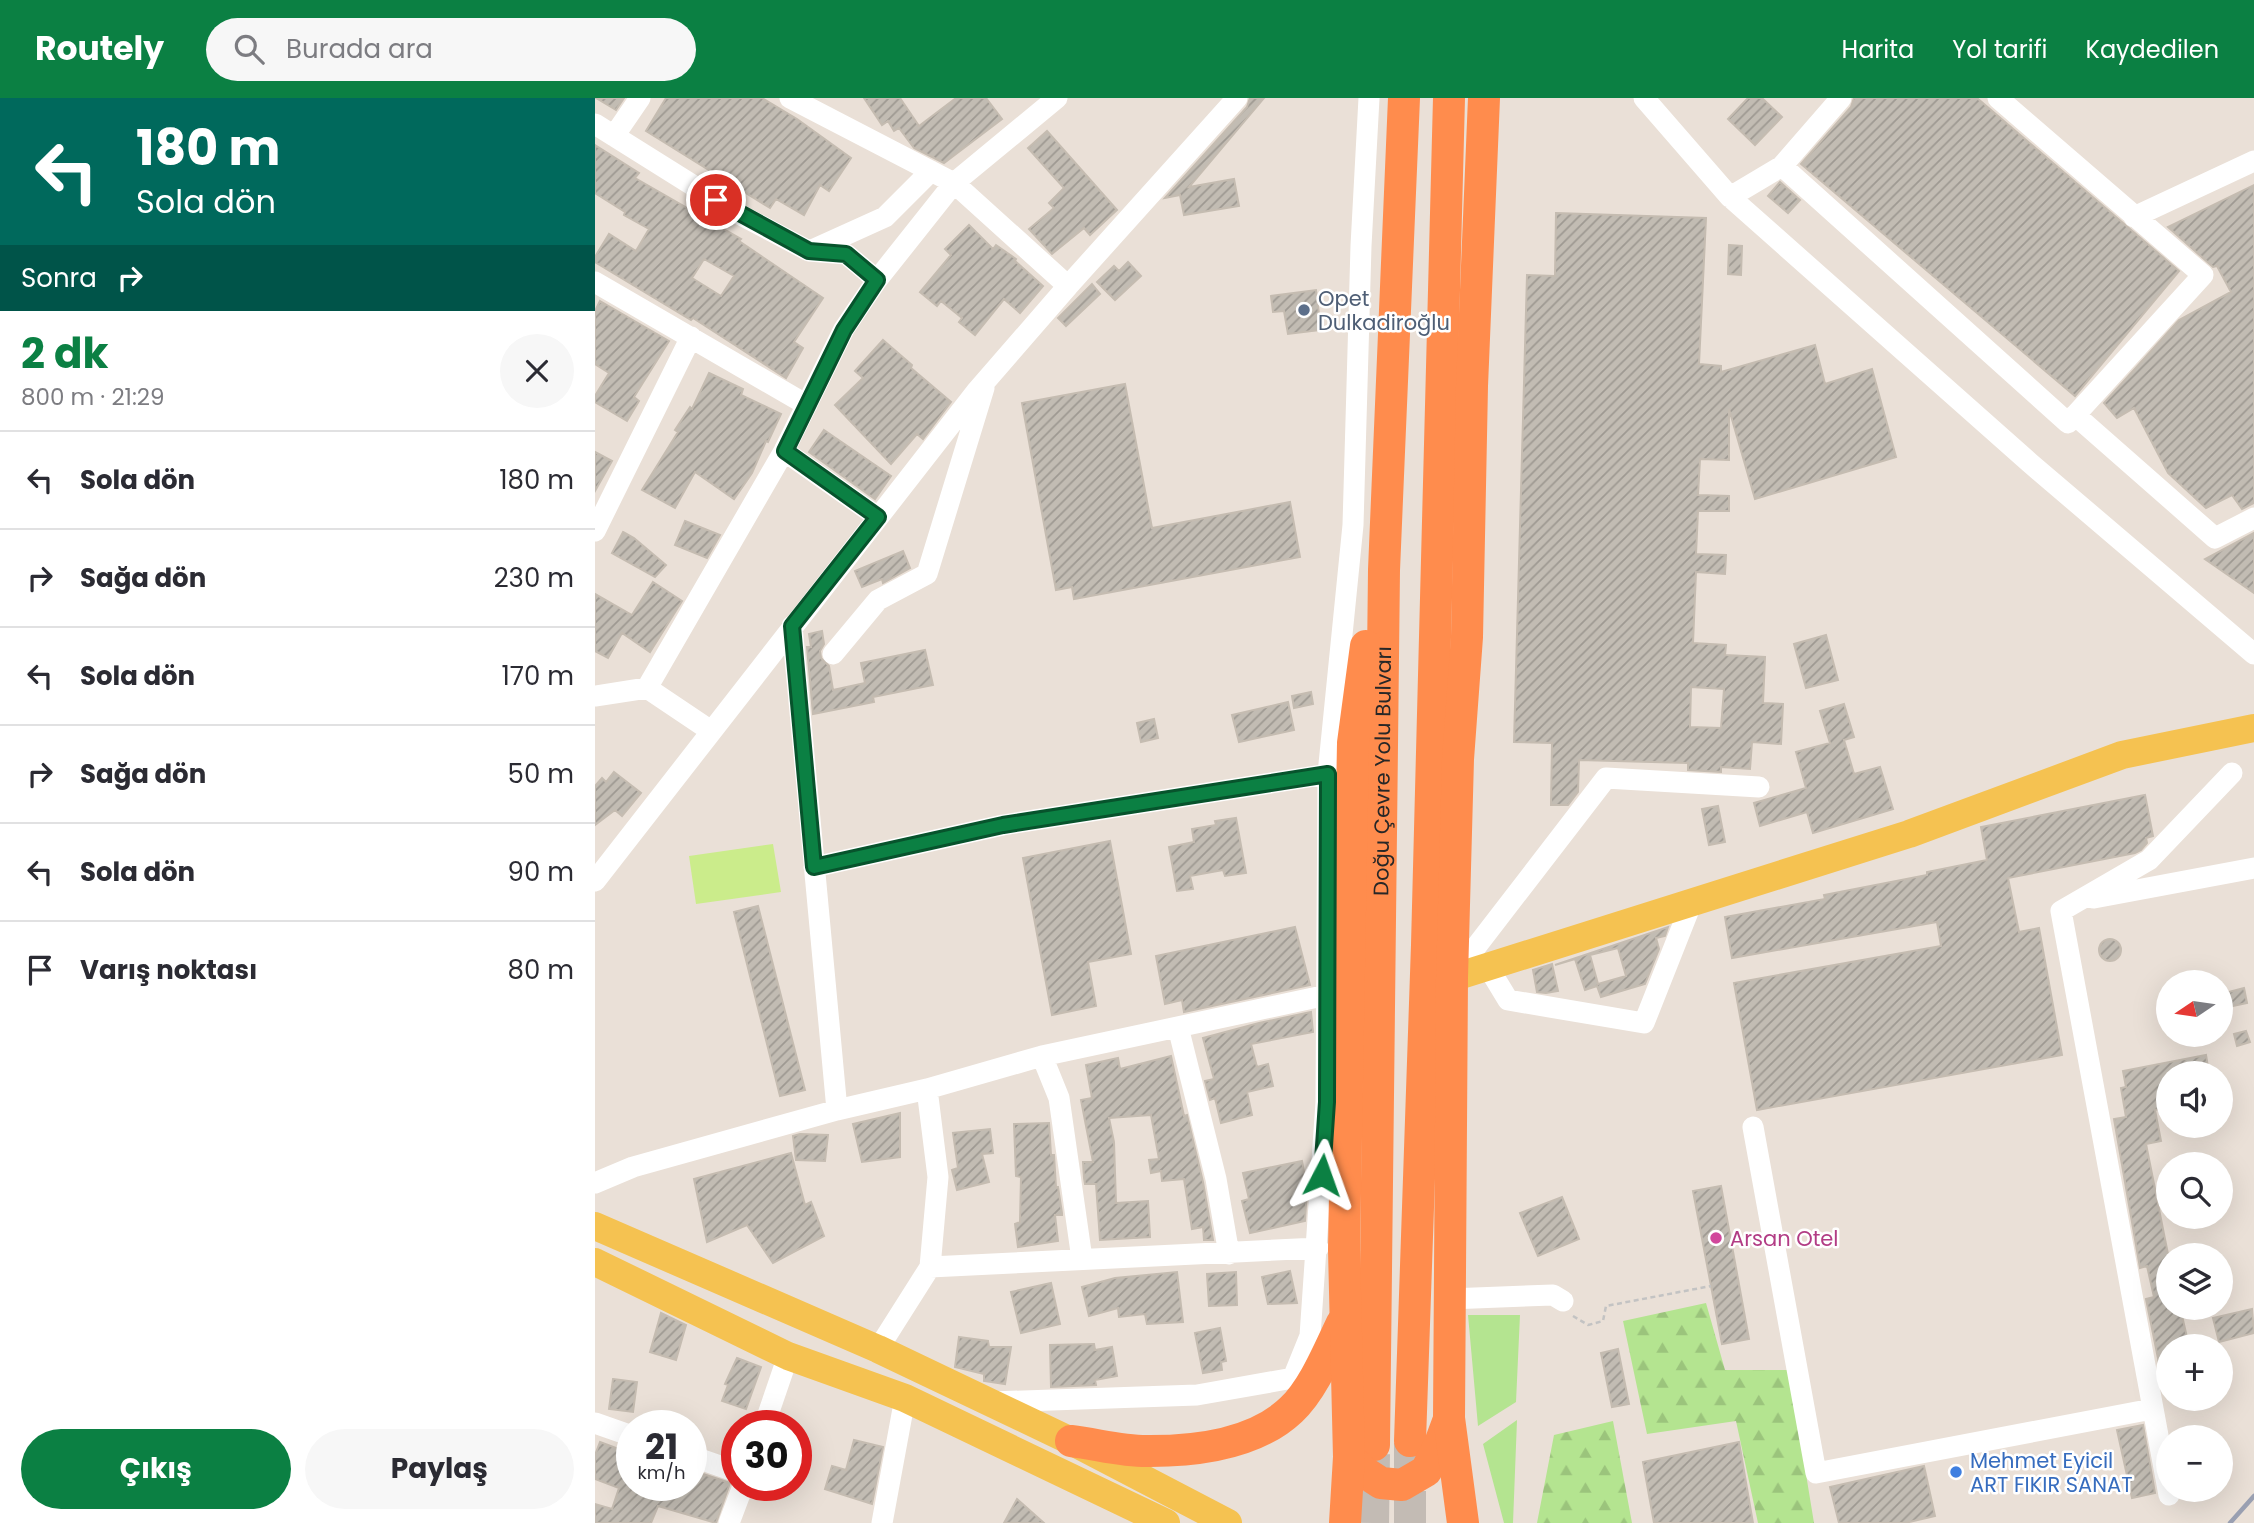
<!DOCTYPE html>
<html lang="tr">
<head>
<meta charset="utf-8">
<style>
	:root { --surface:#fff; --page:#f7f7f7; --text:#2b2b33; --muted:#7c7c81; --line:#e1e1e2; --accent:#0b8043 }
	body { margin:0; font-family:Poppins,sans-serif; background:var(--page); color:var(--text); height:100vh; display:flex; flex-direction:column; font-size:26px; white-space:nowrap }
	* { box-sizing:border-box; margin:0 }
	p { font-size:23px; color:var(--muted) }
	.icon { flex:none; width:38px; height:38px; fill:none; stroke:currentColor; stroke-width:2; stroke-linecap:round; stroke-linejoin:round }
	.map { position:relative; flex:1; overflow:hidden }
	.panel { display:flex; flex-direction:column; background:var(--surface); width:595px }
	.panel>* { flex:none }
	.banner { background:#00695c; color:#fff; overflow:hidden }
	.needle { width:46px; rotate:257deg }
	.controls { position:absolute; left:1561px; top:872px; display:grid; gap:14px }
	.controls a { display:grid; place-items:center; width:77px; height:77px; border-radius:50%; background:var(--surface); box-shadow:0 7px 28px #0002; font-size:35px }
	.speed { position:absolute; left:21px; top:1312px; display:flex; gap:14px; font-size:35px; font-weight:700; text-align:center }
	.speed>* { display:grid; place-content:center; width:91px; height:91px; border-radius:50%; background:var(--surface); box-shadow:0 7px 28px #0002; line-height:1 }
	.speed small { font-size:18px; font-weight:400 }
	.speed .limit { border:10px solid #d22; background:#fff; color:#111 }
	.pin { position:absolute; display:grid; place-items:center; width:60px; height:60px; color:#fff; margin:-30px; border:4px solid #fff; border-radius:50%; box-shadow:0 2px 7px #0007 }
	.me { position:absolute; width:77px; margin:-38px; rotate:4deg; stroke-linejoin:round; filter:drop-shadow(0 0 5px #0008) }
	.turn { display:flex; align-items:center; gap:24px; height:147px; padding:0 21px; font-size:32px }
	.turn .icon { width:91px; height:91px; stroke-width:2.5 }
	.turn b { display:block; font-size:49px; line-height:60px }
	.then { display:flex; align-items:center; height:66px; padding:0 21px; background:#0003; gap:14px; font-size:26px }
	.round { display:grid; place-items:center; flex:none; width:74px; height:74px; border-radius:37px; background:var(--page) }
	.head { display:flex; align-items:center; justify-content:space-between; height:119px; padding:0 21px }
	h1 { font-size:42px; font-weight:700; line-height:52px; color:var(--accent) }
	.action { display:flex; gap:14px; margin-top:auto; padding:14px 21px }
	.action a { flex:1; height:80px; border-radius:42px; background:var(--accent); color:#fff; font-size:28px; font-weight:700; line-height:80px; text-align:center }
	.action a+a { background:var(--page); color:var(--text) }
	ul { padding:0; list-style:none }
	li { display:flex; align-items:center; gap:21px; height:98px; padding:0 21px; border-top:2px solid var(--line) }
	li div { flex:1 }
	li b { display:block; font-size:26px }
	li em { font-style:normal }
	header { display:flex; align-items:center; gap:42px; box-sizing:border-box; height:98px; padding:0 35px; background:var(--accent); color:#fff }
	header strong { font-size:33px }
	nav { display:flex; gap:38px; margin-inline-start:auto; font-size:24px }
	.search { width:490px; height:63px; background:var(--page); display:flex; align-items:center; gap:18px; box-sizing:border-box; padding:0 24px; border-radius:38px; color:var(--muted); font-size:26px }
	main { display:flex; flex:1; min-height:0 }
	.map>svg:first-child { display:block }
</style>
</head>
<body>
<header>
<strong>Routely</strong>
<div class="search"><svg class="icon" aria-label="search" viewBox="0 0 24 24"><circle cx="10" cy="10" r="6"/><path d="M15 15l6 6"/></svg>Burada ara</div>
<nav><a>Harita</a><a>Yol tarifi</a><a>Kaydedilen</a></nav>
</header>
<main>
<section class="panel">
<div class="banner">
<div class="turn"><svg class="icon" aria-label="left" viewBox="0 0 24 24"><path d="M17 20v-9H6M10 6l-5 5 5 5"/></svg><div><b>180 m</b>Sola dön</div></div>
<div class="then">Sonra<svg class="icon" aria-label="right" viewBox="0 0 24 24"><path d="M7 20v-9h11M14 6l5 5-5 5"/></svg></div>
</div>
<div class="head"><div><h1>2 dk</h1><p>800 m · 21:29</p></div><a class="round"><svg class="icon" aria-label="close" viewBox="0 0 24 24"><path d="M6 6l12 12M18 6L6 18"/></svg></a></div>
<ul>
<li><svg class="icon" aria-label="left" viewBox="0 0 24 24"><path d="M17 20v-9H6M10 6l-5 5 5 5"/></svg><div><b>Sola dön</b></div><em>180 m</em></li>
<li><svg class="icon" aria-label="right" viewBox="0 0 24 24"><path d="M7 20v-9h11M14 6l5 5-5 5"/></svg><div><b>Sağa dön</b></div><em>230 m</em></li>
<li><svg class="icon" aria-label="left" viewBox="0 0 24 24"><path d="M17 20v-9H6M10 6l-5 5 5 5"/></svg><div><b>Sola dön</b></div><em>170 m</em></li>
<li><svg class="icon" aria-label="right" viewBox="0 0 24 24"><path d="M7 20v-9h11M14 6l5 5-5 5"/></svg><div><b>Sağa dön</b></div><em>50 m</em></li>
<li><svg class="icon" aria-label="left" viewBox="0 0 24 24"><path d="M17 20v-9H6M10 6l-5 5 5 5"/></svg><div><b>Sola dön</b></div><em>90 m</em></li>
<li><svg class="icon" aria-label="arrive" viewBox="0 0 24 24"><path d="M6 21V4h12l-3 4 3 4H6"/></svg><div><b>Varış noktası</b></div><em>80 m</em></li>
</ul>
<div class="action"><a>Çıkış</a><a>Paylaş</a></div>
</section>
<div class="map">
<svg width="1659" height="1425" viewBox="0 0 1659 1425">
	<defs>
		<pattern id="forest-firs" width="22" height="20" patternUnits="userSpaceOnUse" patternTransform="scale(1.75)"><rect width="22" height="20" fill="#b4e490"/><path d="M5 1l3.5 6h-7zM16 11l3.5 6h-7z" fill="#9bc47c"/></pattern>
		<pattern id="building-hatch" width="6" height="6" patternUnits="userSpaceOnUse" patternTransform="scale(1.75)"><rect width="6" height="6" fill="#c2bcb3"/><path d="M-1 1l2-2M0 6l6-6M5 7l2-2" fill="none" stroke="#9e9992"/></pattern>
	</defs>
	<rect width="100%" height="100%" fill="#eae0d7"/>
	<path fill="#b4e490" d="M873,1217h52l-4,87 -38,24z
		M922,1322l-4,103h-9l-21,-79z"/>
	<path fill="url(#forest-firs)" d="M1111,1205l19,67h64l25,153h-56l-22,-102 -89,13 -24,-113z
		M1018,1323l19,102h-95l17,-88z"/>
	<path fill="#cbec8b" d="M178,746l8,48 -85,12 -7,-48z"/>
	<path fill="url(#building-hatch)" stroke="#c5bcb1" stroke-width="2" fill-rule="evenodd" d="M1,0h28l-8,12z
		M71,0h96l35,21 54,39 -22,33 -9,-6 -16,30 -28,-16 -6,9 -124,-77z
		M269,0h36l19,28 37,-28h30l16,21 -58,44 -30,-15 -15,-20 -5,3 -6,-10 -6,4z
		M655,0h14l-75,89 45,-8 5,27 -55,9 -4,-20 -15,3 82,-91z
		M1153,0h14l20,19 -27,28 -27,-26z
		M1259,0h123l202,173 -104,125 -274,-232 50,-57z
		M452,33l70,79 -27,25 -6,-7 -32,26 -23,-25 25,-21 -5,-5 15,-15 -36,-40z
		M0,47l44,28 -4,5 106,61 -2,2 84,57 -29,44 9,6 -17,30 -93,-60 -2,2 -96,-58v-5l14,-23 27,17 13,-22 -25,-14 1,-3 -30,-19zM109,161l30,17 -13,20 -29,-18z
		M1185,84l20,18 -12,13 -20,-17z
		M1659,87v318l-12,6 -10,-14 -26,13 -38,-35 -34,-65 -17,10 -13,-15 75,-83 52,-28 -14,-26 -4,1 -45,-40z
		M961,115l150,5 -7,146 22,2v6l94,-27 10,39 47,-15 24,88 -141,42 -26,-90v51l-29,-1 -2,36 31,1v15h-31l-2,43 30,1 -1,19 -29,-2 -3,71 33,2 -1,10 40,2 -2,46 20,1 -2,40 -29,-2 -2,27 -29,-2v5l-33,-2v-7l-109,-3 -1,32 -10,13h-17l1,-62 -38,-1 13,-467 28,1zM1096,589l33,2 -3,39 -31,-1z
		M374,127l24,24 3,-4 20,14 -1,2 28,25 -23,27 -16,-14 -29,36 -16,-13 3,-4 -21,-17 -4,5 -17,-14 31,-37 -6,-6z
		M1134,147l13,1 -1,29 -13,-1z
		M533,164l13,14 -26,24 -18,-18 17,-16 5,5z
		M497,186l8,10 -34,32 -8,-8z
		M721,192l5,40 -33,4 -4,-23 -11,1 -2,-16z
		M5,203l69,40 -35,56 5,4 -12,20 -32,-19v-6l14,-23 -14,-9v-53z
		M288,242l29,25 -1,3 40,34 -28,37 -6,-5 -26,30 -56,-59 28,-27 -8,-7z
		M114,275l34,16 -2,6 40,19 -13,28 -2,-1 -14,32 -18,26 -39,-27 -20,36 -33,-18 36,-58 -3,-2 15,-23 2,2z
		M530,286l27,144 138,-26 10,55 -226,42 -2,-12 -16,3 -34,-187z
		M229,332l67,46 -16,23 -66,-47z
		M0,354l17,9 -17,30z
		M90,423l35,14 -13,23 -32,-13z
		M28,434l11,6 32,27 -11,12 -43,-24z
		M1659,435v60l-49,-34z
		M308,453l7,17 -27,15 -1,-4 -20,8 -7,-16z
		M58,484l29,19 -32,51 -28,-19 -14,25 -13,-7v-57l37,21z
		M227,533l2,13 -4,7 1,7 8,8 4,24 32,-7 -4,-20 64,-13 8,35 -60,12 1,5 -61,12 -6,-67h4l-2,-13z
		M1231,537l12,45 -32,8 -12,-44z
		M716,594l2,12 -19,4 -2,-12z
		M693,604l6,28 -55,12 -7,-27z
		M1249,606l10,33 -10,3 10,34 26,-7 13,42 -80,24 -6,-21 -47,14 -6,-23 52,-15 -10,-36 34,-9 -10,-32z
		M559,621l4,19 -17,4 -4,-19z
		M19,674l27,21 -19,23 -7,-6 -20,15v-39l7,-8 4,4z
		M1550,697l8,41 -7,2 1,5 -6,7 -6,3 -127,25 11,54 20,-4 23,127 -305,55 -23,-127 207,-37 -4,-24 -205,36 -7,-41 100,-18 -1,-4 103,-20v-3l60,-12 -6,-33z
		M1123,708l7,36 -16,3 -7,-36z
		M641,720l10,55 -21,3 -2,-6 -33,6 3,13 -16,2 -8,-44 25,-5 -2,-13 24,-4 -1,-4z
		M515,743l21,113 -43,8 8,44 -44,9 -29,-157z
		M163,808l47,184 -25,6 -46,-184z
		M700,829l15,58 -126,27 -2,-12 -17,4 -9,-48z
		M1073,829l-3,9 -9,2 3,11 -14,35 -44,13 -4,-11 -12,4 -10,-31 -20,6zM1023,850l8,28 -28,8 -8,-29z
		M1504 852a11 11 0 1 1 22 0a11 11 0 1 1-22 0Z
		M957,866l6,27 -12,2 -9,-1 -4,-22z
		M1649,890l3,15 -19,4 -3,-14z
		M716,914l2,20 -62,12 6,23 11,-3 5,22 -26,6 5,23 -31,8 -6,-25 -5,2 -5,-19 9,-2 -11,-41 56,-15z
		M1651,933l4,11 -13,4 -3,-12z
		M1611,957l3,18h-41v34l-13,3 6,31 -15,3 22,110v53h12l9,39h-21v36l-5,1 -17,-84 8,-2 -7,-31 -7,2 -26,-149 12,-2 -5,-29 5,-1 -3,-16z
		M576,958l13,60 3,-1 16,67 10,58h-9l-1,-13 -11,2 -8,-50 -22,2 -1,-10 -10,2 -2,-13 10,-1 -8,-44 -42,3 5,24 2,61 32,-2 2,36 -50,3 -4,-56h-11l-1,-6 -1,-16h10l-12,-62 11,-2 -6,-33 32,-7 2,11z
		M305,1015v44l-38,5 -9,-38z
		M454,1025l2,32h3l2,32h2l4,26v2h-7l3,26 -40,6 -3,-23 5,-2 1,-45 -5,-1 -2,-52z
		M395,1031l3,24 -11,1 7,28 -32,8 -5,-20 6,-2 -5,-35z
		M205,1036l28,1 -3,26 -29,-1 -3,-24z
		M196,1055l14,52 6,-3 13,34 -51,27 -26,-38 -40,17 -13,-63z
		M707,1063l5,27 -2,33 -55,12 -8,-32 7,-2 -6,-26z
		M1126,1088l28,153 -27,5 -29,-153z
		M967,1099l17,42 -41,17 -18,-43z
		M695,1173l7,32 -29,1 -6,-27z
		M582,1174l6,50 -36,2 -2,-10 -26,3 -1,-9 -29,8 -7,-29 33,-9z
		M641,1174l1,33 -28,1 -2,-32z
		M456,1185l9,41 -39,9 -10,-41z
		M1657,1211l2,24 -35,9 -6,-24z
		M66,1215l25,12 -10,35 -26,-8z
		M625,1230l6,33 -5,1 1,8 -19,3 -8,-40z
		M364,1239l29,4 1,6h22l-6,37 -21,-3v-7l-29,-7z
		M499,1246l1,6 17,-3 5,29 -22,4 1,5 -45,2 -1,-42z
		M1023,1251l11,55 -17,3 -11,-54z
		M142,1260l24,9 -15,42 -24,-8 6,-16 -3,-1z
		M18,1281l24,3 -4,30 -24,-3z
		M1548,1327l12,68 -23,5 -15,-68z
		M259,1342l29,7 -11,57 -47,-15 7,-23 14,4z
		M5,1344l32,12v32h59v-16l39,13 -14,40 -58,-17 -7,17h-56v-19l17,5 7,-21 -24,-9v-24z
		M1144,1344l14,81h-99l-11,-61z
		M1329,1368l11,50 -30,7h-66l-9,-36z
		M422,1401l27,24h-40z"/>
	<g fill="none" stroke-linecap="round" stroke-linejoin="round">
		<path stroke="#c3bbb4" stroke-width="32" stroke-dasharray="32 16" stroke-linecap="butt" d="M778,1425l1,-69
			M815,1425v-82"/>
		<path stroke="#c3c3c3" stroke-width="2.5" stroke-dasharray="5 3.5" stroke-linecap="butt" d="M978,1218l15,9 15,-4 3,-15 105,-20"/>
		<path stroke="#fff" stroke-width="21" d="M1049,0l86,99 300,266 224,191
			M0,26l142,89 72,38 37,3 31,26
			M19,38l26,-38
			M1187,68l286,257 135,-148 -205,-177
			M1135,99l52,-31 59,-68
			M1539,119l120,-56
			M217,152l73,-33 46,-46
			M0,184l212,123
			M473,188l169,-188
			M1480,317l140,123 39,-20
			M189,353l94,66
			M0,433l96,-194
			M197,528l45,484
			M238,556l45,-54 49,-26 57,-186
			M52,590l64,43
			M0,598l52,-8 137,-237 60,-122 33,-49 77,-97 103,-85
			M219,769l189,-42 325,-51
			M0,783l381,-489 92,-106 -114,-103 -164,-85
			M1499,800l160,-30
			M893,869l20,33 136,23 48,-121
			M857,880l154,-200 153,9
			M583,929l38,152 13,75
			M447,958l17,42 23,161
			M332,991l11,88 -8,90 388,-19
			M1158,1029l63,346 336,-64
			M0,1085l38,-16 204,-57 90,-21 115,-33 285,-61
			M854,1201l104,-4 10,6
			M283,1251l52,-82
			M397,1304l205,-7 96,-17 17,-42 16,-234 2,-328 25,-249 8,-279 8,-148
			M0,1325l37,13
			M169,1328l24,-70
			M96,1358l46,16
			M1574,1397l-108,-584 88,-51 83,-87
			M134,1425l14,-37
			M287,1425l23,-125"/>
		<path stroke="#f5c251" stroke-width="28" d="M857,880l457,-144 213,-79 132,-27
			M0,1128l283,123 193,92 157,82
			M0,1164l193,94 117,42 261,125"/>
		<g stroke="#ff8c4d" stroke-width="32">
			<path d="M476,1343c26,3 53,11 79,10 47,0 105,-7 141,-41 22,-20 38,-60 51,-87"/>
			<path d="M815,1343l17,-496 22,-847"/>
			<path id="s1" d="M779,1347l10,-875 20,-472"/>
			<path d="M754,1359l15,15 17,11 21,2 24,-14 13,-25 10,-27"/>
			<path d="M750,1425l4,-66 -5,-207 9,-507 13,-97"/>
			<path d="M868,1425l-14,-105 3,-440 6,-219 9,-122 5,-251 12,-288"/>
		</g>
		<path stroke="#9aa0b2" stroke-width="4.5" d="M1635,1425l24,-27"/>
	</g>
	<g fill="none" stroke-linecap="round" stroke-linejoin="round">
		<defs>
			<path id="route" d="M121,102l93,51 37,3 31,26 -33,50 -59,121 93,66 -86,109 22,241 189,-42 325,-51 -1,328 -5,73"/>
		</defs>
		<use href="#route" stroke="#07532c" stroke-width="18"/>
		<use href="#route" stroke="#0b8043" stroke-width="12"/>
	</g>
	<circle fill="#5c6f8a" stroke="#fff" stroke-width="2.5" cx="709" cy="212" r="7"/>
	<circle fill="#d1479c" stroke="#fff" stroke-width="2.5" cx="1121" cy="1140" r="7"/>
	<circle fill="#3f7fe0" stroke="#fff" stroke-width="2.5" cx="1361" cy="1374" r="7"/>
	<g text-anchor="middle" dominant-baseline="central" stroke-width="5" stroke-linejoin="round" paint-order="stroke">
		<g font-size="21" fill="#4e5e75" stroke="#fff" text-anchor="start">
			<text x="723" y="200">Opet<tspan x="723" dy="24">Dulkadiroğlu</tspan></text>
		</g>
		<g font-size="21" fill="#272727" stroke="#fff">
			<text stroke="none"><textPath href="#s1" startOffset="674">Doğu Çevre Yolu Bulvarı</textPath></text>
		</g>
		<g font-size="21" fill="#b23c85" stroke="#fff" text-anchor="start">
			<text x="1135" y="1140">Arsan Otel</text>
		</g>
		<g font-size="21" fill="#366cbe" stroke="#fff" text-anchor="start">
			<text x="1375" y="1362">Mehmet Eyicil<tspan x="1375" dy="24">ART FIKIR SANAT</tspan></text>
		</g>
	</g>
</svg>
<div class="controls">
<a><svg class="needle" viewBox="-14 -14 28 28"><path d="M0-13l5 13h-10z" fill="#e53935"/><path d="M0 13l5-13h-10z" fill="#7c7c81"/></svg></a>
<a><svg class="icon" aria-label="sound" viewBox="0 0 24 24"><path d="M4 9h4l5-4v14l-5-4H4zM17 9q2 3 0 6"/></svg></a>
<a><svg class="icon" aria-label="search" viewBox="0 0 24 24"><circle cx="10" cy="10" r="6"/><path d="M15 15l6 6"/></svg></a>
<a><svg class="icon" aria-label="layers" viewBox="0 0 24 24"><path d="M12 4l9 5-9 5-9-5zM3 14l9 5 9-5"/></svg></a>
<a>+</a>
<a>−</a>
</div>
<div class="speed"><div>21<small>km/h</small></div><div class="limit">30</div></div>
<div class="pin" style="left:121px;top:102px;background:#d93025"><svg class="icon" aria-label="arrive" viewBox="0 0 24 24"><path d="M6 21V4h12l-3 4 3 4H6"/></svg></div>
<svg class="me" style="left:727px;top:1077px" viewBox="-20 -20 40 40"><path d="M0-17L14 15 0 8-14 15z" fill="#0b8043" stroke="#fff" stroke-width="4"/></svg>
</div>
</main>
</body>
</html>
